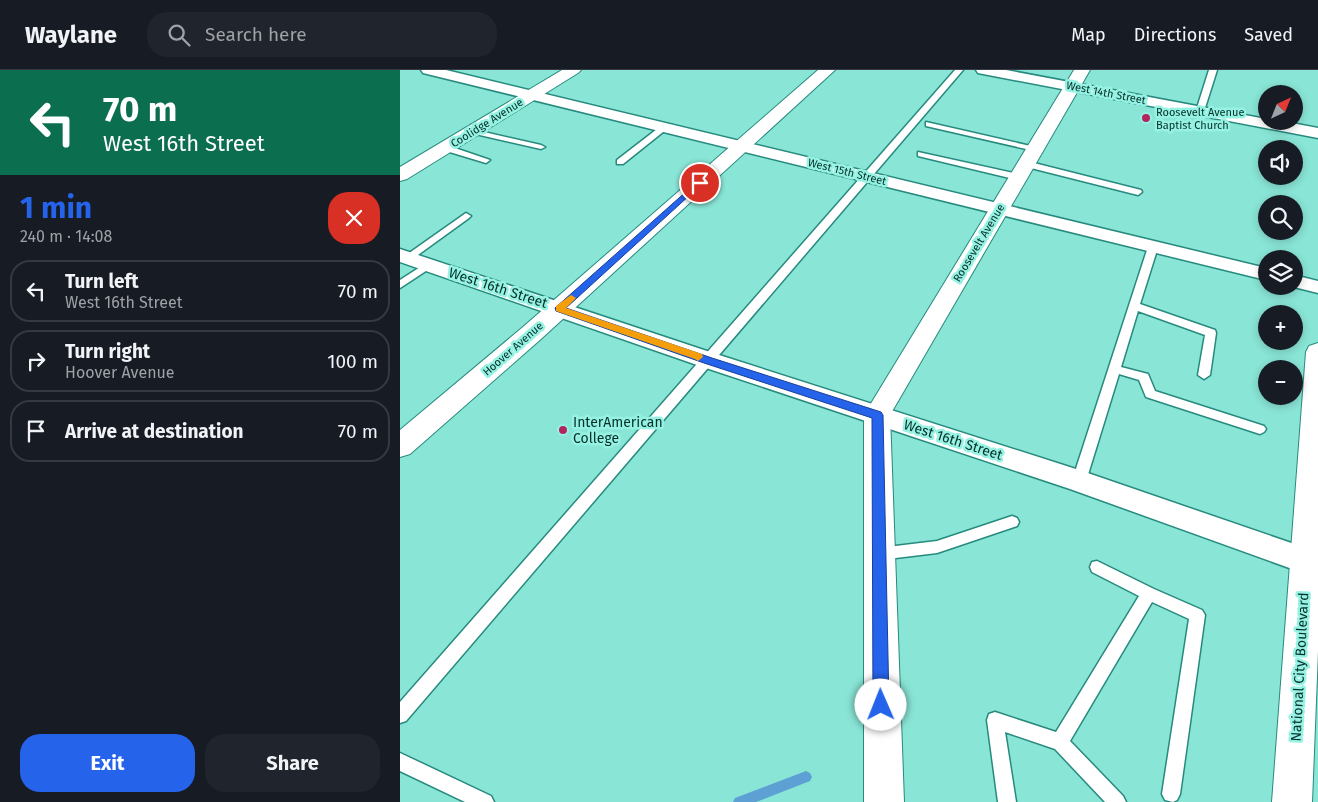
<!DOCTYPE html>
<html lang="en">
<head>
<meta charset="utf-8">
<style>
	:root { --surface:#171b24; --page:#20242c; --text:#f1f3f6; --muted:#9ea1a6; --line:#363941; --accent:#2563eb }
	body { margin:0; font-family:"Fira Sans",sans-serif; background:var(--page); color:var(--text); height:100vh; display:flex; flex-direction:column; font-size:19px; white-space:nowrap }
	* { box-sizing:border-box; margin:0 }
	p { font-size:16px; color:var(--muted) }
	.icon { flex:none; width:28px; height:28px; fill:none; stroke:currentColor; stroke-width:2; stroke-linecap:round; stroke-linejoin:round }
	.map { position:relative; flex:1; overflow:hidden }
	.drawer { display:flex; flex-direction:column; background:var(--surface); width:400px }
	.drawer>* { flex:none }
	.guide { background:#0b6e4f; color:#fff; overflow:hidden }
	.needle { width:32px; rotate:43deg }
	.controls { position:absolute; left:858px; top:15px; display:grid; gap:10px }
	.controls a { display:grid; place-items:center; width:45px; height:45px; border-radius:50%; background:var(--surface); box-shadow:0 2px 8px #0003; font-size:25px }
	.pin { position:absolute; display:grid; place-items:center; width:42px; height:42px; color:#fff; margin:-21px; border:2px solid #fff; border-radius:50%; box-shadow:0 1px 5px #0007 }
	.me { position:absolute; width:55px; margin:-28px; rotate:359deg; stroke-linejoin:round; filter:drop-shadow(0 0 4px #0008) }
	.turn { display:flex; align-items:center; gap:18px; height:105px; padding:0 20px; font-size:22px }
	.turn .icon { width:65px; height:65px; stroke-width:2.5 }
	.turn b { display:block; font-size:35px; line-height:42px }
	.round { display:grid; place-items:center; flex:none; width:52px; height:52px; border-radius:20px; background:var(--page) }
	.head { display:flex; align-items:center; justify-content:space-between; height:85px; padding:0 20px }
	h1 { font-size:30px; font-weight:700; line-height:38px; color:var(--accent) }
	.action { display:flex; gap:10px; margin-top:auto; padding:10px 20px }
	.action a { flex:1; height:58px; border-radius:20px; background:var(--accent); color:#fff; font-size:20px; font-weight:700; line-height:58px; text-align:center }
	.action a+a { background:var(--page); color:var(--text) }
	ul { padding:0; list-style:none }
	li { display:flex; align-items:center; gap:15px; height:62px; margin:0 10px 8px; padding:0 10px; border:2px solid var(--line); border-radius:20px }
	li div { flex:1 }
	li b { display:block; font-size:19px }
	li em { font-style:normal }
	header { display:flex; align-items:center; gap:30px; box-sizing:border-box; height:70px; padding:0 25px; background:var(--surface); border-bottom:1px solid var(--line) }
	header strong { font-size:24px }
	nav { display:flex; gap:28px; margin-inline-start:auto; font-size:18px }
	.search { width:350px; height:45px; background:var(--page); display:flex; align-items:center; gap:12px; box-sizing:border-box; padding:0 18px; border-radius:20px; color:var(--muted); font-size:19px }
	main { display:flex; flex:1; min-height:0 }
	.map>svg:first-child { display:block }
</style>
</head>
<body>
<header>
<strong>Waylane</strong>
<div class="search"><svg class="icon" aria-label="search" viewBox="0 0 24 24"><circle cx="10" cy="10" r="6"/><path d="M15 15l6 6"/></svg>Search here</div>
<nav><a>Map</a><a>Directions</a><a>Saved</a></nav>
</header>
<main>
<section class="drawer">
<div class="guide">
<div class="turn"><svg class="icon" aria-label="left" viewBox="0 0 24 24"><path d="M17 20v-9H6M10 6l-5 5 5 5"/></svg><div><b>70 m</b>West 16th Street</div></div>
</div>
<div class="head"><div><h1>1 min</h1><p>240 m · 14:08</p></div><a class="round" style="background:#d93025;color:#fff"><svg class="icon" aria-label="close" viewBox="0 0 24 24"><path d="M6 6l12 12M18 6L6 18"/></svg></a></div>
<ul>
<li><svg class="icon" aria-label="left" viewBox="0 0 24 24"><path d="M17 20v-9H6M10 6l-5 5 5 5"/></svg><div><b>Turn left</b><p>West 16th Street</p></div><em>70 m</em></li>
<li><svg class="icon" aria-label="right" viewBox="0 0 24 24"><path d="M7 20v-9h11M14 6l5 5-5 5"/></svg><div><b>Turn right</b><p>Hoover Avenue</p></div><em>100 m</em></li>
<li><svg class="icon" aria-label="arrive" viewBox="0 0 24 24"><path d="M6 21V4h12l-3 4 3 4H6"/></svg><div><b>Arrive at destination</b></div><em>70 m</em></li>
</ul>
<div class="action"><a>Exit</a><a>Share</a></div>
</section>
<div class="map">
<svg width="918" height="732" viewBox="0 0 918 732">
	<rect width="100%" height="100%" fill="#89e5d6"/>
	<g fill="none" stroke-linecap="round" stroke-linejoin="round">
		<path fill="#5da0d3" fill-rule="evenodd" d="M406,701l4,2 2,4 -2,4 -54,21h-23l2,-4z"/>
		<defs>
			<path id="lane" d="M555,0h8l-557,651 -6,2v-21z
				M809,0h8l-13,41 -7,2 -1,-2z
				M526,52l109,25 4,2 -4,2 -109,-25z
				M261,56l7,2 -45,36h-6v-4z
				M71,59l70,16 4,2 -4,2 -70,-16z
				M43,76h6l41,14 -4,3 -43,-13z
				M518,82l100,22 4,3 -4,3 -100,-24z
				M626,91l115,29 1,2 -4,3 -115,-29 -1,-2z
				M66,143l5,3 -2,2 -58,42h-6v-4z
				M753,174l5,3 -18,57 75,26 1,3 -6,42 -6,4 -6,-4 7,-40 -67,-24 -17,56 27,7 7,17 109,35 2,3 -2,3 -4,2 -114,-37 -7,-17 -20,-6 -33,107 -2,4 -5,1 -5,-1 -2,-4 76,-234z
				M28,192l5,3 -1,2 -32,21v-8z
				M612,446l5,2 2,4 -2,4 -80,27 -58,7 -5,-2 -2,-4 2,-4 5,-2 58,-7z
				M697,491l57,28 48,21 3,5 -25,179 -3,6 -4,2 -8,-2 -3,-6 27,-175 -37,-17 -82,139 53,55 3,6h-21l-50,-53 -50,-17 11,70h-18l-11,-82 2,-6 6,-2 61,20 83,-136 -47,-24 -2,-5 2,-5z
				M0,683l91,43 3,6h-29l-65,-31z"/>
			<path id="street" d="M21,0h25l820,198v12l-843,-207z
				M576,0h30l260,49v2h15l37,7v10l-335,-64 -5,-1z
				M0,179l316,105 363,116 227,78 10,4 2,4 -2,14 -10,4 -236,-85 -370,-123 -300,-104z
				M894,205l24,6v12l-28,-7h4z"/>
			<path id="secondary" d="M162,0h19l-3,3 -171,106 -7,2v-14z
				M418,0h17l-294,269 -131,115 -10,3v-27l123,-103z
				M674,0h16l-200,345 14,387h-40v-387z"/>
			<path id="primary" d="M918,273v308l-6,151h-40l34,-450 3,-6z"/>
		</defs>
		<use href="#lane" stroke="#278a7e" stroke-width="3"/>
		<use href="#street" stroke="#278a7e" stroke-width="3"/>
		<use href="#secondary" stroke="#278a7e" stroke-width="2"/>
		<use href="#primary" stroke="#278a7e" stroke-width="2"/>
		<use href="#lane" fill="#fff" fill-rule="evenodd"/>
		<use href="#street" fill="#fff" fill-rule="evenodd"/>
		<use href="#secondary" fill="#fff" fill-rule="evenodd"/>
		<use href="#primary" fill="#fff" fill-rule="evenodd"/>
	</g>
	<path fill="#2563eb" stroke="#184099" d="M297,112l6,1 -137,125 146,50 169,54 2,3 6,290 -3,5 -5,2 -5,-2 -3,-5 -1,-287 -168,-55 -148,-52 -1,-3z"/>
	<path fill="#f59e0b" d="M171,225l5,3 -10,10 136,46 1,3 -5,4 -3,-2 -139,-48v-5z"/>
	<g fill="#b3265d" stroke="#96f2e3" stroke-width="2">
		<circle cx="746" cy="48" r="5"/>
		<circle cx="163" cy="360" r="5"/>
	</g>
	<g text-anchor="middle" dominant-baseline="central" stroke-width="5" stroke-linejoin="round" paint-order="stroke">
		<g font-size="11" fill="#05302a" stroke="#96f2e3">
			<text transform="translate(706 23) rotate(11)">West 14th Street</text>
			<text transform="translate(87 53) rotate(-32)">Coolidge Avenue</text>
			<text transform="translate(447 102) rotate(14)">West 15th Street</text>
			<text transform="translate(579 173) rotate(-59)">Roosevelt Avenue</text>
			<text transform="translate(113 279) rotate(-41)">Hoover Avenue</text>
		</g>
		<g font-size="11" fill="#05302a" stroke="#96f2e3" text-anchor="start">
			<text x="756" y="42">Roosevelt Avenue<tspan x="756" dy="13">Baptist Church</tspan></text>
		</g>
		<g font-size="14" fill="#05302a" stroke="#96f2e3">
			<text transform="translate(98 218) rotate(18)">West 16th Street</text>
			<text transform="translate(553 370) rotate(18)">West 16th Street</text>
			<text transform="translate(900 597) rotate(-87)">National City Boulevard</text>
		</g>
		<g font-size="14" fill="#05302a" stroke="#96f2e3" text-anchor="start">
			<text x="173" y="352">InterAmerican<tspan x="173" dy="16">College</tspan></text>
		</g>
	</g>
</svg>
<div class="controls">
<a><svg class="needle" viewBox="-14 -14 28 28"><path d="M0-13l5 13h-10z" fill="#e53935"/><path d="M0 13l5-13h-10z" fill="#9ea1a6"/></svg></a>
<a><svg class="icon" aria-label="sound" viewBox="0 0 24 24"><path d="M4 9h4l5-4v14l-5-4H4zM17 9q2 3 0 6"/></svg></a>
<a><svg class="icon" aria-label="search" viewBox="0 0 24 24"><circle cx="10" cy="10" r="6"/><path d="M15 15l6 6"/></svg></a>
<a><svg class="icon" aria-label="layers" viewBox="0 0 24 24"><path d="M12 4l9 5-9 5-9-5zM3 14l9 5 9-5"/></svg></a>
<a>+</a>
<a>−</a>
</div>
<div class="pin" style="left:300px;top:113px;background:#d93025"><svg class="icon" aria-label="arrive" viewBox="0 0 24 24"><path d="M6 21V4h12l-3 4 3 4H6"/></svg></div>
<svg class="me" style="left:481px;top:635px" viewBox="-20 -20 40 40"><circle r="19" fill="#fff"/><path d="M0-13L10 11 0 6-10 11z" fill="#2563eb"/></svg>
</div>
</main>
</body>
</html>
